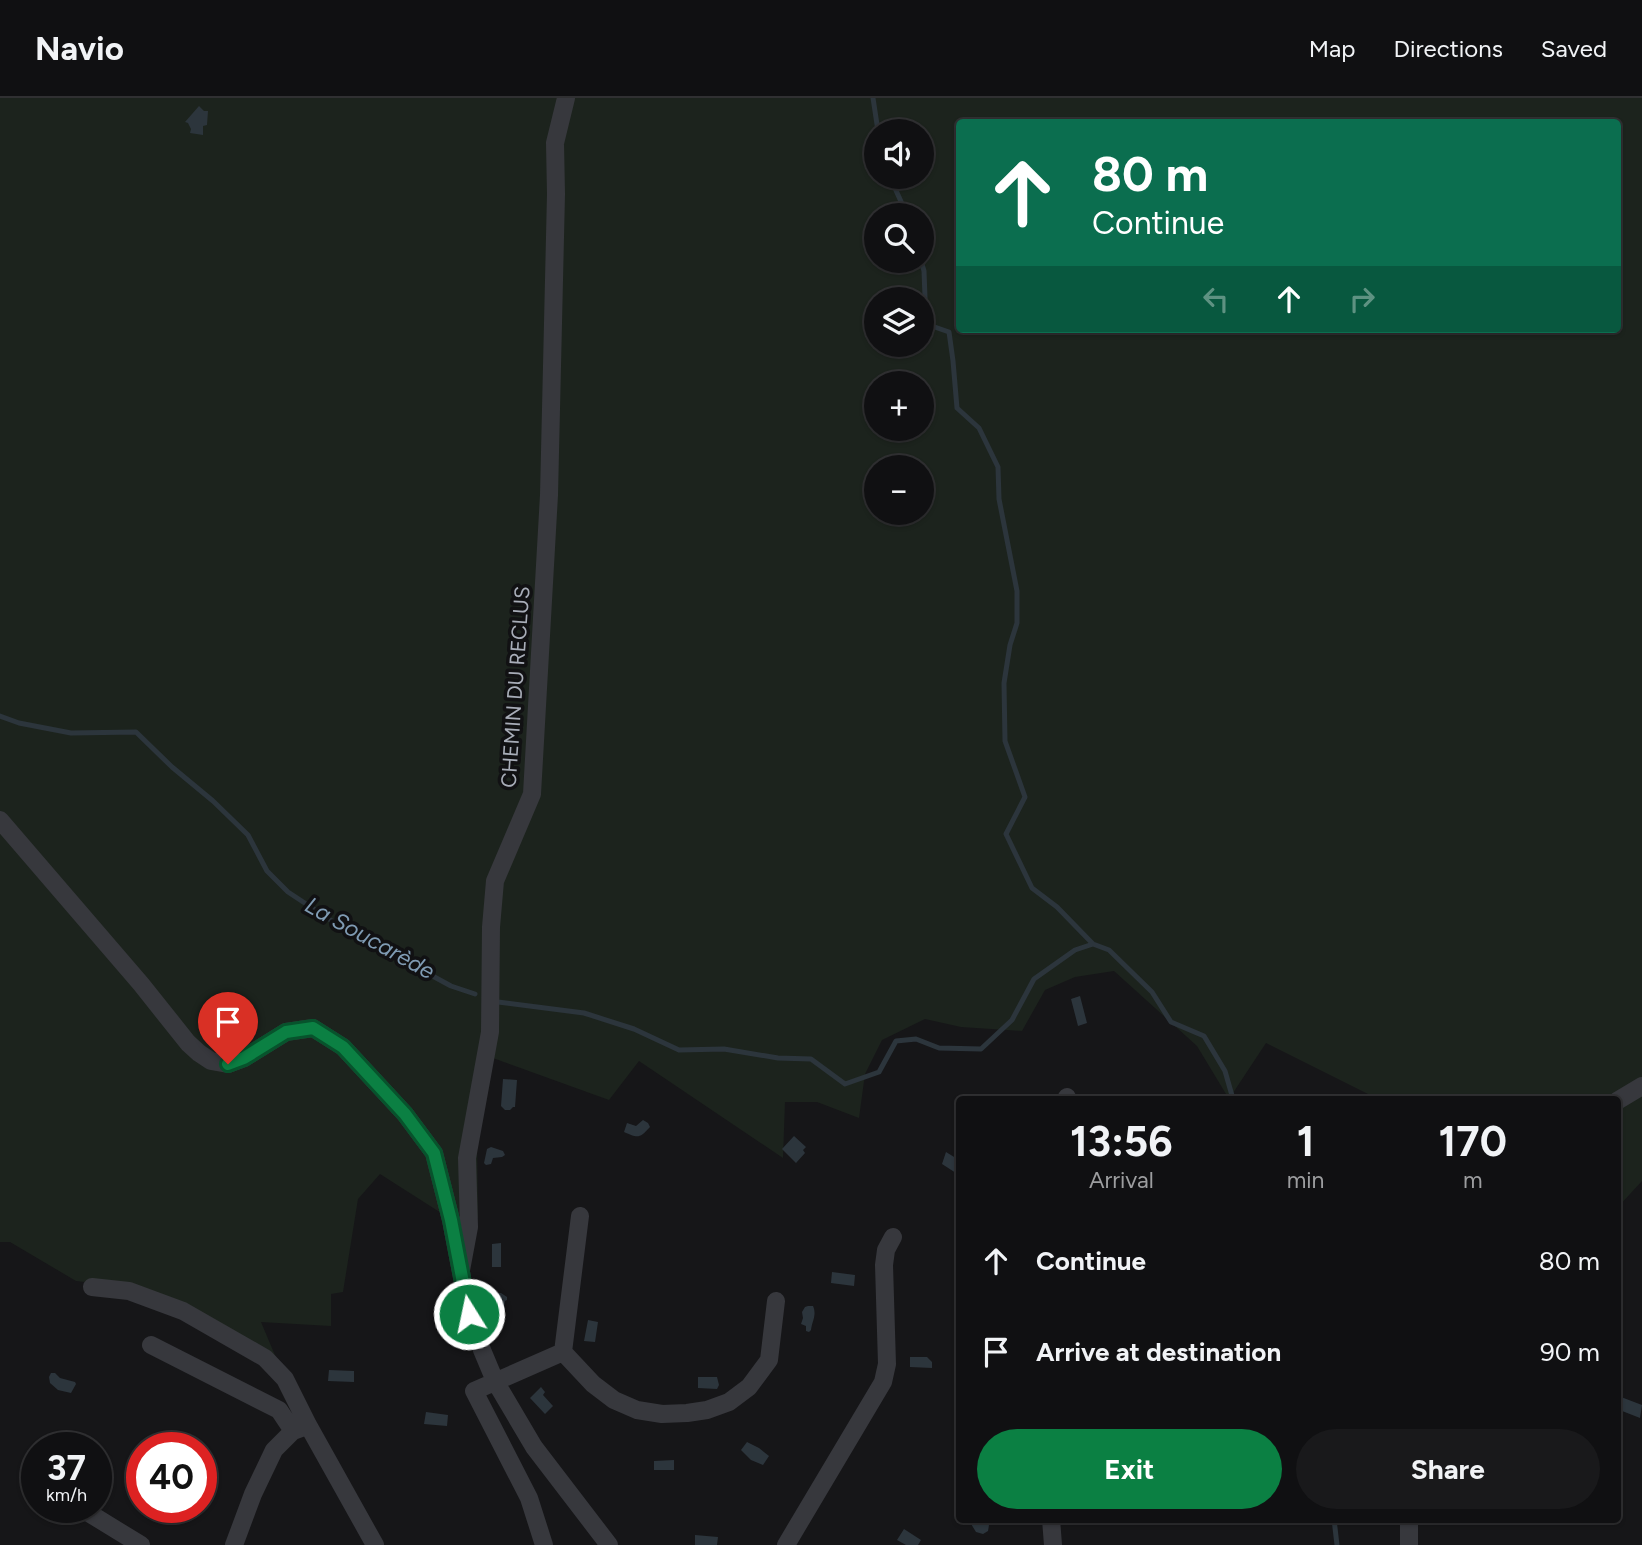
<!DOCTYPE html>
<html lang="en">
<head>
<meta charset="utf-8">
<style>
	:root { --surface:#101012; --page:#19191b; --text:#f1f3f6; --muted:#9c9d9f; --line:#303032; --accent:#0b8043 }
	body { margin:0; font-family:Figtree,sans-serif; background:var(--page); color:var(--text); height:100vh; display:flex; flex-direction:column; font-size:26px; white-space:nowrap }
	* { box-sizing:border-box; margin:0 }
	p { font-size:23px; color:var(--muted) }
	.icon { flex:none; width:38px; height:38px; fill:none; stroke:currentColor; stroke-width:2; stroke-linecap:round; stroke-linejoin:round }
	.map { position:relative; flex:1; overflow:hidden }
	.side { position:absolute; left:956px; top:998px; width:665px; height:427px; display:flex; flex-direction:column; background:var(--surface); border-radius:7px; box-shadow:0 2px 5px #0004,0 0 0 2px var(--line) }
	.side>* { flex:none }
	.banner { position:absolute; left:956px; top:21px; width:665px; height:214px; border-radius:7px; box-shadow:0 2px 5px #0004,0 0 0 2px var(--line); background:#0b6e4f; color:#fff; overflow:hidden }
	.controls { position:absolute; left:864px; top:21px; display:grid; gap:14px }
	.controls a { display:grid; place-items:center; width:70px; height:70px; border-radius:50%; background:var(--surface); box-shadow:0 2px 5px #0004,0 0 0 2px var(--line); font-size:35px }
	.speed { position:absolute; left:21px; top:1334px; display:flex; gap:14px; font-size:35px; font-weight:700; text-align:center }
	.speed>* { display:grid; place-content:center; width:91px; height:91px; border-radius:50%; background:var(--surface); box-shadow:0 2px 5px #0004,0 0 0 2px var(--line); line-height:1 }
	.speed small { font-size:18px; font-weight:400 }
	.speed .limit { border:10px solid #d22; background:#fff; color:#111 }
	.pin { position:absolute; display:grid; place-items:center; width:60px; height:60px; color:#fff; margin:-72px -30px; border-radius:50% 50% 50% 0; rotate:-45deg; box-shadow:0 0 7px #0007 }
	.pin .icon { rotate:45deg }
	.me { position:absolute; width:77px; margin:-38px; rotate:350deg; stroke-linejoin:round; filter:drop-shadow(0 0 5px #0008) }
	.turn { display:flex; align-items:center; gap:24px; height:147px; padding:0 21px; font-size:32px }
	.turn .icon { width:91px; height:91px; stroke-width:2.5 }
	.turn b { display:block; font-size:49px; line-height:60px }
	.lanes { display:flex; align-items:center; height:66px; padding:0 21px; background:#0003; justify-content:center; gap:35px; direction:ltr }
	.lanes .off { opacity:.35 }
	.eta { display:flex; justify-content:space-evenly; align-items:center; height:119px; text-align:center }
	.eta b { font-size:42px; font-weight:700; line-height:49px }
	.primary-button { display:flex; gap:14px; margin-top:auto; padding:14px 21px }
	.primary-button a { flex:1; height:80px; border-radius:42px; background:var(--accent); color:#fff; font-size:28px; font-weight:700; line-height:80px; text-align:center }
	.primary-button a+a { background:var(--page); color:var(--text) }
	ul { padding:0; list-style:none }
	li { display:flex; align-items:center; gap:21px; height:91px; padding:0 21px }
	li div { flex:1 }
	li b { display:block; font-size:26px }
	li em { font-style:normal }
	header { display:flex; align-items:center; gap:42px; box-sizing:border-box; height:98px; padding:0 35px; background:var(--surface); border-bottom:2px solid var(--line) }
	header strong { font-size:33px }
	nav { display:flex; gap:38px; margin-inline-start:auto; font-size:24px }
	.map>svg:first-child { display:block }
</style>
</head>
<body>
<header>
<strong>Navio</strong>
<nav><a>Map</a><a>Directions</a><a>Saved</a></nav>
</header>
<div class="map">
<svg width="1642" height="1447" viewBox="0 0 1642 1447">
	<rect width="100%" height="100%" fill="#161618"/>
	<path fill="#1c231d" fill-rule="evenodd" d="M0,0h1642v1083l-24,26 -1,-2v-106h-239l-112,-56 -37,56 -32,-53 -83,-75 -39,6 -30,13 -23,41 -61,-4 -36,-8 -43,21 -17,34 -6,44 -42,-16h-32l-2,56 -144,-97 -30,39 -116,-42 -16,80 1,80 -40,-7 -58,-37 -22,25 -15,93 -12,2v32l-70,-4 16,38 -147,-73 -54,-6 -66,-39h-10zM959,24h658v207h-658zM877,33h45v46h-45zM877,117h45v46h-45zM877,201h45v46h-45zM877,285h45v46h-45zM877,369h45v46h-45z"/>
	<path fill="#2c353c" d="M199,8l5,5h4l-1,14 -4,1v9l-13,-2 1,-4 -3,-6 -3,-1z
		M1080,898l7,27 -9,3 -7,-27z
		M503,981l14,1 -2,27h-2l-3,3h-5l-4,-4z
		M643,1022l5,3 2,4c-11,12 -12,11 -26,5l3,-9 9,3z
		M794,1038l12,11 -3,3 2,3 -9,10 -14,-14z
		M491,1049l12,4 2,4 -3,2 -9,1 -2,6 -5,1 -2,-2 3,-14z
		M946,1054l13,8v15l-17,-11z
		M501,1145v24h-9v-23z
		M832,1174l23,3 -1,11 -23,-3z
		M497,1195h4l6,4v3l-2,1 -1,9 -4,7h-3c-3,-7 -6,-18 0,-24z
		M808,1208h5c4,9 -1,15 -2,24l-2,2 -3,-1v-5l-5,-2 2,-6 -1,-6 3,-5z
		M588,1222l10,2 -3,20 -11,-1z
		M910,1259h17l5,5v6l-22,-1z
		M329,1272l25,1v11l-26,-1z
		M51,1275h4l5,5 15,4 1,2 -5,9 -13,-3 -8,-7 -1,-6z
		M698,1279h19l2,8 -2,4 -19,-1z
		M541,1289l4,5 -2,3 10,11 -8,8 -15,-16z
		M1621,1299l21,8 -2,13 -23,-9z
		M426,1314l22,3 -1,11 -23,-2z
		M747,1344l12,6 10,8 -6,9 -12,-5 -10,-10z
		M97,1346l12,18 -1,7 -7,3 -5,-7v-18h-5z
		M674,1362v10h-20v-9z
		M968,1421h19l2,6 -1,6 -5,3 -7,-2z
		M904,1431l17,11 -3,5h-12l-9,-5z
		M695,1437l23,2 -1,8h-22z"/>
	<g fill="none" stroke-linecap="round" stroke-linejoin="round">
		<path stroke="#2c353c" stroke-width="5" d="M873,0l5,33
			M890,79l17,38
			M921,163l3,10 2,53 23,8 4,29 4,47 22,20 19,39 1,32 18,92v32l-7,22 -6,38 1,58 20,56 -19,37 26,54 25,19 36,37
			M0,618l19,7 52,10 65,-1 36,35 41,34 35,34 19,36 21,21 47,31 116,63 24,8
			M498,904l86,11 50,16 45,21 45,-1 54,9 33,1 34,25 34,-12 17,-31 20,-2 23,9 42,1 31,-29 22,-41 41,-29 18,-6 16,6 43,42 19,30 33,14 21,35 8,28
			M1334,1421l3,26"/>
		<path stroke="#37383d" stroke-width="18" d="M0,722l141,164 47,59 11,10 12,8 17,3 16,-6 42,-26 27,-4 30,19 62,67 29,39 17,67 18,94 13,36 13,31 39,66 75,98
			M1066,1001l1,-2
			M1617,1003l25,-15
			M461,1172l8,-43 -2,-69 23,-126 1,-105 4,-46 37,-87 17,-299 7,-301 -1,-51 11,-45
			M92,1189l37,4 54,20 82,47 20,21 23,46 67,120
			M151,1247l128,65 14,21
			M563,1254l17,-136
			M79,1409l62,38
			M1051,1421l2,26
			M1409,1421v26
			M234,1447l19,-51 21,-44 19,-19 8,-3
			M544,1447l-15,-47 -55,-107 89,-39 30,32 21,16 23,10 25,4 25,-1 20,-3 22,-8 20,-15 20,-27 7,-59
			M786,1447l97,-163 4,-18 -3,-99 2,-15 7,-13"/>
	</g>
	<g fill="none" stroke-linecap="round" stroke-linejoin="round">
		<defs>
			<path id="route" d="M228,966l16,-6 42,-26 27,-4 30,19 62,67 29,39 17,67 18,94"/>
		</defs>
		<use href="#route" stroke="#07532c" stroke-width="18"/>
		<use href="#route" stroke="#0b8043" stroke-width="12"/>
	</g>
	<g text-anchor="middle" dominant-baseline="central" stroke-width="7" stroke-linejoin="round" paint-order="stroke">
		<g font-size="21" fill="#a8adb8" stroke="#111113">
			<text transform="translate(515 589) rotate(-86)">CHEMIN DU RECLUS</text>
		</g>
		<g font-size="23" font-style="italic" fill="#7f9bb3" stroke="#111113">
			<text transform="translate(370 840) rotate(29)">La Soucarède</text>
		</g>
	</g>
</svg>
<div class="controls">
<a><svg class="icon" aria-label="sound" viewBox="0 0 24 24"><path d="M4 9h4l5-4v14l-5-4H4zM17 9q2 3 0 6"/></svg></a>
<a><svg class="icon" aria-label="search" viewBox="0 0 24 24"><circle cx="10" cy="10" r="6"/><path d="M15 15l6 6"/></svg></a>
<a><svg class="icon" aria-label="layers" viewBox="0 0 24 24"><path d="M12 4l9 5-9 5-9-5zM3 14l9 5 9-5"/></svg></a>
<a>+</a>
<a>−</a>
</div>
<div class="speed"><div>37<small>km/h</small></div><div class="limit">40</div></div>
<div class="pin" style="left:228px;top:966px;background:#d93025"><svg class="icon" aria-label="arrive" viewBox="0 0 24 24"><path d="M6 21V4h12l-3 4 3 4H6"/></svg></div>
<svg class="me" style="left:469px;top:1216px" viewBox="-20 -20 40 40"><circle r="17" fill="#0b8043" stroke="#fff" stroke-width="3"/><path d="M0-11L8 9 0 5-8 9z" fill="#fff"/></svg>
<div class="banner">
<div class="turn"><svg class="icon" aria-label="ahead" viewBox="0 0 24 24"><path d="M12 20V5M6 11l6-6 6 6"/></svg><div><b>80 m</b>Continue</div></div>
<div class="lanes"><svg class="icon off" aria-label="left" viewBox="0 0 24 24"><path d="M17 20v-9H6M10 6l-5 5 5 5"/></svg><svg class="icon" aria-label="ahead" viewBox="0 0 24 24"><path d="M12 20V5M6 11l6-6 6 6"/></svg><svg class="icon off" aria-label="right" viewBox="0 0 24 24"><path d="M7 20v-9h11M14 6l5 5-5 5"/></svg></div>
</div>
<section class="side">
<div class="eta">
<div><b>13:56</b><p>Arrival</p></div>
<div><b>1</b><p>min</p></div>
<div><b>170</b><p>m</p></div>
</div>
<ul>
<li><svg class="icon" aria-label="ahead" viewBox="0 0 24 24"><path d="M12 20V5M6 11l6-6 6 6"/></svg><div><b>Continue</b></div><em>80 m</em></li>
<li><svg class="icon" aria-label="arrive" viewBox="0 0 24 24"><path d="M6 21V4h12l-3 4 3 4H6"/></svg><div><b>Arrive at destination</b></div><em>90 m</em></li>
</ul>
<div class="primary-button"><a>Exit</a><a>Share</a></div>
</section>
</div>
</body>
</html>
